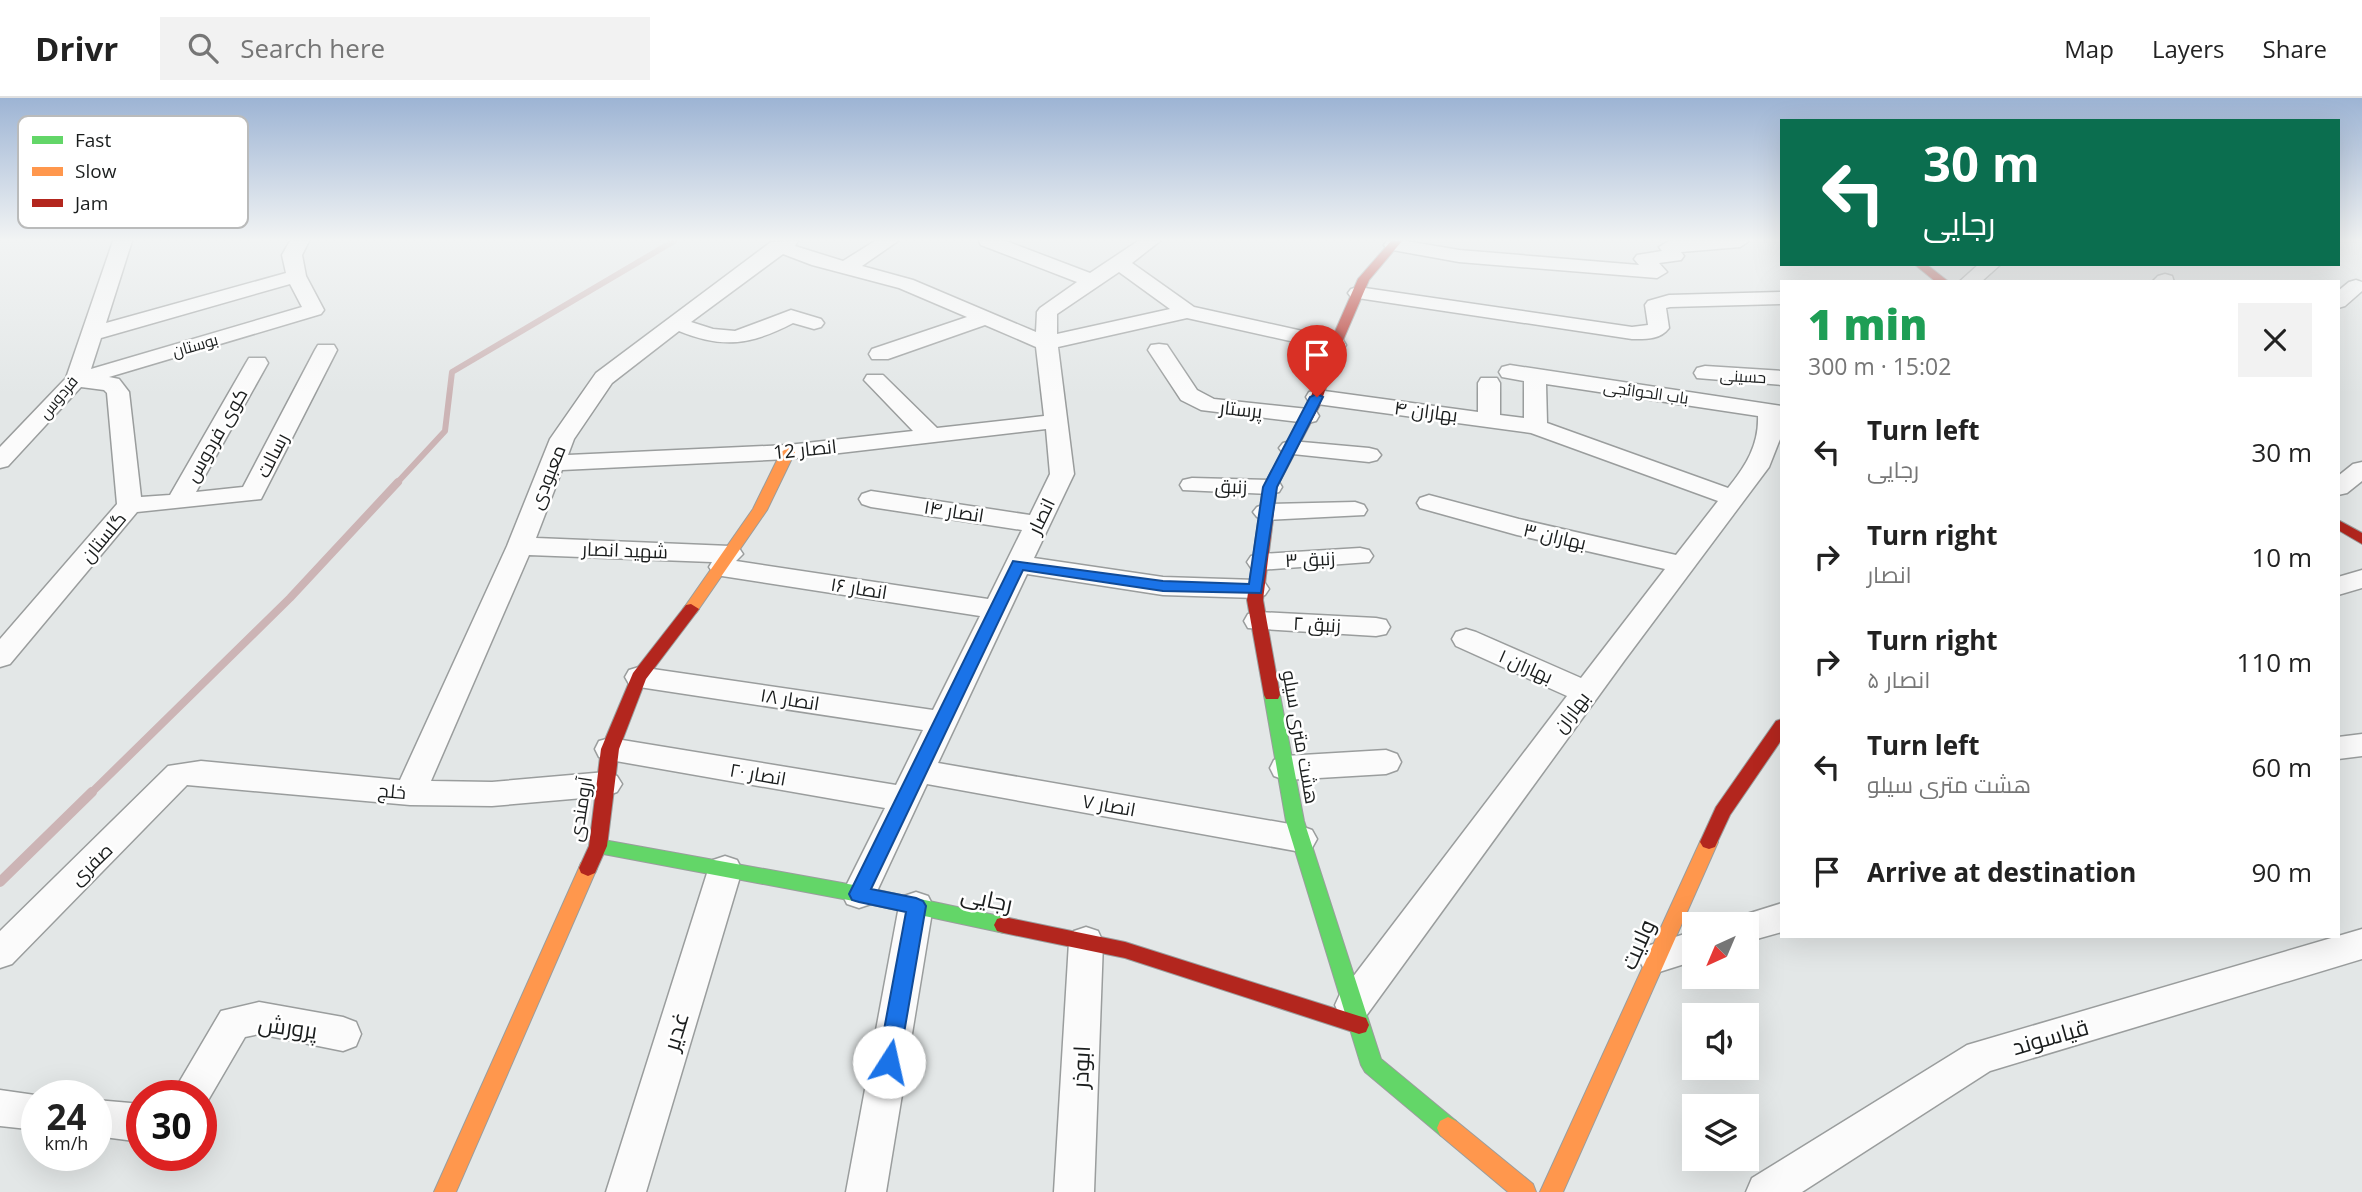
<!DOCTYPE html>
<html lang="en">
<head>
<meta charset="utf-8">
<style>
	:root { --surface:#fff; --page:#f2f2f2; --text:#222; --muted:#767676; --line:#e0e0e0 }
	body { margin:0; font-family:"Open Sans",Cairo,sans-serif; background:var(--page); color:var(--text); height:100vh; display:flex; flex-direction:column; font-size:26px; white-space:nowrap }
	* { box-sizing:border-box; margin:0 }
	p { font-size:23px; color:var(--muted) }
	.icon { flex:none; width:38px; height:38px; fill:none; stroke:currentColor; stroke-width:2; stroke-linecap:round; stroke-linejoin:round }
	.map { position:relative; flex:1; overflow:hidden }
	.sheet { position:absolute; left:1780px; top:182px; width:560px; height:658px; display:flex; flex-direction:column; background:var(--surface); border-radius:0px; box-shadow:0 7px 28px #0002 }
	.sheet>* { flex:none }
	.guide { position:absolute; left:1780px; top:21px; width:560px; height:147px; border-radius:0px; box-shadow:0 7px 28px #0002; background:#0b6e4f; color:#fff; overflow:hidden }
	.needle { width:46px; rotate:224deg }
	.controls { position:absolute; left:1682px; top:814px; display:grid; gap:14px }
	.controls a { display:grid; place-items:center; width:77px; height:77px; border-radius:0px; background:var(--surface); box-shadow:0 7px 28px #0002; font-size:35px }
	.speed { position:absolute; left:21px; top:982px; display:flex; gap:14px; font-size:35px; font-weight:700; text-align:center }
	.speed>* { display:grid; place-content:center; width:91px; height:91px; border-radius:50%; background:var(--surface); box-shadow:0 7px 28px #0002; line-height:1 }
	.speed small { font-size:18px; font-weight:400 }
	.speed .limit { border:10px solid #d22; background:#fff; color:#111 }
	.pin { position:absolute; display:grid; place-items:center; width:60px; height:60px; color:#fff; margin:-72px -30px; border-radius:50% 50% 50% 0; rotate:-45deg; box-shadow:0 0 7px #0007 }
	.pin .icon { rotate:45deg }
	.me { position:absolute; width:77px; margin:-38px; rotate:10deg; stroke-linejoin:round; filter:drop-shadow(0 0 5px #0008) }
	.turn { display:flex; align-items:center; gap:24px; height:147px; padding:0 28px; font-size:32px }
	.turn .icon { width:91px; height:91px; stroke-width:2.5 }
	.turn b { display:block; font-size:49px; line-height:60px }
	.round { display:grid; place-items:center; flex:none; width:74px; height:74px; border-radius:0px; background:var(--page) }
	.summary { display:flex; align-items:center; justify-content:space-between; height:119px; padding:0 28px }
	h1 { font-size:42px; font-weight:800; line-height:52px; color:#1e9e55 }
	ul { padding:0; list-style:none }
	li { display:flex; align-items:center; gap:21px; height:105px; padding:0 28px }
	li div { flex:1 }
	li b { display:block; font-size:26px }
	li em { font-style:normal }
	header { display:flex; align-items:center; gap:42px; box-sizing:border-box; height:98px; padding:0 35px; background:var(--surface); border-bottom:2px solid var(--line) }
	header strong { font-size:33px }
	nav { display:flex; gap:38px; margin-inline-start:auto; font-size:24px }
	.search { width:490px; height:63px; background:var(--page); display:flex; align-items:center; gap:18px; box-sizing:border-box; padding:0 24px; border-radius:0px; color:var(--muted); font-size:26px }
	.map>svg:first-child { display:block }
</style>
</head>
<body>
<header>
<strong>Drivr</strong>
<div class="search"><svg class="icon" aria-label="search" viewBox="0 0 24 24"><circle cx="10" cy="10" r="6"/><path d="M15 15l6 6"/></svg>Search here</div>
<nav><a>Map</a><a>Layers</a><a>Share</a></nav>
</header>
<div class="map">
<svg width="2362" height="1094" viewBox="0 0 2362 1094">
	<rect width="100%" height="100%" fill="#e3e7e7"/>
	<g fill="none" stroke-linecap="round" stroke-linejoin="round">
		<path stroke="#ccb4b5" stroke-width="6" d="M396,386l49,-53 7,-59 222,-131"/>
		<path stroke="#ccb4b5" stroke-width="8" d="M90,696l200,-196 108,-116"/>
		<path stroke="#ccb4b5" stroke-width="10" d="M0,784l92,-90"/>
		<defs>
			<path id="street" d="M113,143h19l-26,82 180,-50 -4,-18 8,-14h19l-7,14 4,21 18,34 -3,4 -212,63 10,2 10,13 12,105 29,-2 76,-132 3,-5h16l3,5 -72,129 47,-5 72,-137 3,-5h16l3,5 -76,149 -124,13 -127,152 -10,3v-28l117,-135 -10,-111 -3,-3 -23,-3 -73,79 -8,2v-21l66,-69zM290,186l12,23 -211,62 10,-31z
				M798,143l-3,5 48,15 32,-20h23l-36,25 51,14 123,52 1,-20 3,-4 37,-26 -96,-37 -2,-4h27l84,32 48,-32h22l-28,22 62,44 149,33 3,5 -3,5 -8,1 -148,-33 -129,29 16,127 -40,84 129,19 93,3 9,3 4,6 -4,6 -9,3 -93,-3 -136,-21 -89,189 363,63 11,4 5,9 -5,9 -11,4 -374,-68 -56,120 -12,4 -12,-4 -5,-10 43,-86 -275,-48 -11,-3 -4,-8 4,-8 11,-3 286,47 27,-55 -284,-43 -10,-3 -4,-7 4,-7 10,-3 294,43 47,-94 -258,-40 -9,-3 -4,-6 3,-5 -183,-7 -98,226 61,1 114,-10 11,4 5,8 -5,8 -11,4 -114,10 -82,-1 -223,-20 -175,179 -12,4v-37l168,-165 33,-5 199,19 107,-234 43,-107 46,-66 175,-131zM783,156l29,11 87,23 68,29 -95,32 -3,5 3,5h16l97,-34 51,22 8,69 -107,12 -54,-53h-16l-3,5 49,51 -125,14 -220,10 6,-16 38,-56 67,-52c44,18 72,14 114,-8l21,6 7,-2 3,-4 -3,-4 -30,-9 -56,21 -22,-2 -22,-7zM1119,174l51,37 -113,25v-20zM1046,331l4,45 -20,41 -159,-24 -9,3 -3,5 3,5 9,3 151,23 -34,69 -252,-38 7,-7 -4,-6 -9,-2 -194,-8 26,-68 226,-11z
				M1387,143h19l53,9 180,15 -5,-6 3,-4 25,-4 -3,-4 10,-6h80l-9,6 -59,5 3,4 -3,4 -22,3 8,9 -10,6 -198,-16 -72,-13 -3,-4z
				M1979,166h22l-20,18h-22z
				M2165,176l7,2 2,6h-22l6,-6z
				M2356,182l6,2v9l-17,15 -7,2v-17l11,-9z
				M1358,189l274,40 16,-2 -3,-20 3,-4 21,-6 113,-3v12l-112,3 -4,1 3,20c-9,12 -23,11 -37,11l-281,-42 -3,-4 3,-4z
				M1159,246l8,1 30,45 17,9 94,10 8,2 3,5 -3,5 -8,2 -107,-13 -20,-10 -33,-50 3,-5z
				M1510,267l272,41v28l-13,33 -145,194 -258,355 -13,5 -13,-5 -5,-11 5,-11 227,-298 -111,-50 -4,-7 4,-7 10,-3 10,3 105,46 84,-109 -148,-34 -97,-27 -3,-5 3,-5 9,-3 90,24 157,36 42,-54 -187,-68 -214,-29 -8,-2 -3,-5 3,-5 8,-2 161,22v-29l3,-5h16l3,5v32l24,3v-37l-22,-4 -3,-5 3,-5zM1546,286l212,32c1,29 -12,50 -30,72l-181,-65z
				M1705,268l77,5v14l-85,-7 -3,-5 3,-5z
				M1291,343l78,7 8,2 4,5 -4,5 -8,2 -86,-9 -4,-5 4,-5z
				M2362,364v19l-15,12 -9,2v-19l15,-12z
				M1192,380l78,2 9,2 3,5 -3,5 -9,2 -87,-4 -3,-5 3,-5z
				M1355,404l9,3 3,5 -3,5 -98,5 -9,-3 -4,-5 4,-5 9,-3z
				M1360,450l9,2 4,6 -4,6 -109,8 -9,-2 -4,-6 4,-6 9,-2z
				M2362,472v18l-24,7v-18z
				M1258,514l118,6 10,2 4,7 -4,7 -10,2 -128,-8 -4,-7 4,-7z
				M2362,636v22l-24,3v-22z
				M1386,652l11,4 4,8 -4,8 -11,4 -101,6 -11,-4 -4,-8 4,-8 11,-4z
				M725,758l12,4 5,10 -96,322h-40l102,-322 5,-10z
				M916,794l12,4 5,10 -47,286h-40l53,-286 5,-10z
				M1782,805v29l-36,10v-18h-15l3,-6z
				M1086,829l12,4 5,11 -9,250h-40l15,-250 5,-11z
				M2362,831v30l-372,112 -188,121h-56l6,-14 215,-133z
				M1694,833v30l-38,12 -12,-4 -6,-11 6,-11z
				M259,904l84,15 13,5 5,12 -5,12 -13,5 -84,-17 -14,3 -42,72 -2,1v-14h-30l50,-85z
				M0,992l42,6h-5v34l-37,-4z
				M96,1002l46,4v38l-46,-6z"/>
			<path id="fast" d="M1272,591l6,2 2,4 24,126 77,238 75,62 3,7 -3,7 -8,4 -8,-4 -75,-63 -4,-7 -75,-244 -22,-126 2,-4z
				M598,741l261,47 145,31 7,2 3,6 -3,6 -7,2 -145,-31 -261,-49 -6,-2 -3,-5 3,-5z"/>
			<path id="slow" d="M788,350l7,4 -28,58 -71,103h-10l-3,-4 3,-4 67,-96 28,-57z
				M1709,737l6,2 3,5 -155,350h-23l160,-350 3,-5z
				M588,762l7,3 2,5 -141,324h-22l145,-324 2,-5z
				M1448,1019l8,4 77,63 3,8h-28l-68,-57 -3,-7 3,-7z"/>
			<path id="jam" d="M1391,143h11l-33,39 -28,65 -21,60 -43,82 -14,113 17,95 -2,4h-12l-2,-4 -17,-95 16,-113 45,-82 21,-60 29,-66z
				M1914,166h12l23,18h-13z
				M2338,422l24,13v11l-24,-14z
				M691,506l8,5 -53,70 -27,70 -12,97 -12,27 -7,3 -7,-3 -2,-5 10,-22 12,-97 32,-76 53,-68z
				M1782,621v20l-52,76 -15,32 -6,2 -6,-2 -3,-5 16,-35 60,-86z
				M1004,819l121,25 234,74 7,2 3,7 -3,7 -7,2 -234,-76 -121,-25 -7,-2 -3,-6 3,-6z"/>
		</defs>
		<use href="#street" stroke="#9a9d9d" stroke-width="3"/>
		<use href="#fast" stroke="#9a9d9d" stroke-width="2"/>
		<use href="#slow" stroke="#9a9d9d" stroke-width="2"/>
		<use href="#jam" stroke="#9a9d9d" stroke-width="2"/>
		<use href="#street" fill="#fbfbfb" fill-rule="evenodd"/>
		<use href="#fast" fill="#63d668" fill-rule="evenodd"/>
		<use href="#slow" fill="#ff974d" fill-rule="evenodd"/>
		<use href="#jam" fill="#b3261e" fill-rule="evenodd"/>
	</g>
	<linearGradient id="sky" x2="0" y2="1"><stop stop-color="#9db4d4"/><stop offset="0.48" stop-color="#f2f4f4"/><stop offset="1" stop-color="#f2f4f4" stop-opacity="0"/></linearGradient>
	<rect width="2362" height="296" fill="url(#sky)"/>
	<path fill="#1a73e8" stroke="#114b97" stroke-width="2" d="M1317,296l6,3 -46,90 -16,106 -98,-2 -140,-21 -152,319 45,9 7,3 3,5 -27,156 -3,7 -7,3 -8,-3 -3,-7 28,-150 -47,-10 -7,-2 -3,-6 164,-333 150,20 86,3 14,-97 47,-90z"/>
	<g text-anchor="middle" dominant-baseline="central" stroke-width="5" stroke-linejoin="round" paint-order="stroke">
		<g font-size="16" fill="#1a1d1d" stroke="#fff">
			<text transform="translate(195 247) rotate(-16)">بوستان</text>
			<text transform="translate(1743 278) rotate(3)">حسینی</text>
			<text transform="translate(1646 294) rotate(8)">باب الحوائجی</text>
			<text transform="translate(58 299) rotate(-50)">فردوس</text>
		</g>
		<g font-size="19" fill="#1a1d1d" stroke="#fff">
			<text transform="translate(1241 311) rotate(6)">پرستار</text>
			<text transform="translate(1426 313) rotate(7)">بهاران ۴</text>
			<text transform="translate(216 337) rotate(-60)">کوی فردوس</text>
			<text transform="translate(805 351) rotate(-6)">انصار 12</text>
			<text transform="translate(272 357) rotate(-63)">رسالت</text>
			<text transform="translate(547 379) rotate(-68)">معبودی</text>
			<text transform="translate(1231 388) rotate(2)">زنبق</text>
			<text transform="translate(954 413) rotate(9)">انصار ۱۴</text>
			<text transform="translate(1041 418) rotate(-64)">انصار</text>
			<text transform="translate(1555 438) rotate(13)">بهاران ۳</text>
			<text transform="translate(103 439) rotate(-50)">گلستان</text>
			<text transform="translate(625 452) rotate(2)">شهید انصار</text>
			<text transform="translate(1310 461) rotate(-3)">زنبق ۳</text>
			<text transform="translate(859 490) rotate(9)">انصار ۱۶</text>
			<text transform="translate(1317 526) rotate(3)">زنبق ۲</text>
			<text transform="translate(1526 568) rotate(24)">۱ بهاران</text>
			<text transform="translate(790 601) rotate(9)">انصار ۱۸</text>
			<text transform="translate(1571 614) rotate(-53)">بهاران</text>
			<text transform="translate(1301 639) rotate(80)">هشت متری سیلو</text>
			<text transform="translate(758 676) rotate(10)">انصار ۲۰</text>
			<text transform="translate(392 693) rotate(5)">خلج</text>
			<text transform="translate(1109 707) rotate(10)">انصار ۷</text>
			<text transform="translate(580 711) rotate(-81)">آرومندی</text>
			<text transform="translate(91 766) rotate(-44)">صفری</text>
		</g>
		<g font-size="23" fill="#1a1d1d" stroke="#fff">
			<text transform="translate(987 800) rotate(12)">رجایی</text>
			<text transform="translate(1637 846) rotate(-66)">ولایت</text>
			<text transform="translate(288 928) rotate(8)">پرورش</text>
			<text transform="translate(675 933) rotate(-73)">غدیر</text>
			<text transform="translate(2050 938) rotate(-16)">قیاسوند</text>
			<text transform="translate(1080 969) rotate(-87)">ابوذر</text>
		</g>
	</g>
	<rect x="18" y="18" width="230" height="112" rx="10" fill="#fff" stroke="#babbbb" stroke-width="2"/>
	<rect x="32" y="38" width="31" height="8" fill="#63d668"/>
	<rect x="32" y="69" width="31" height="9" fill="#ff974d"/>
	<rect x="32" y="101" width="31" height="8" fill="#b3261e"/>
	<g font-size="19" fill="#1a1d1d">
		<text x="75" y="49">Fast</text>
		<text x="75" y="80">Slow</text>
		<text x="75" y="112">Jam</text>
	</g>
</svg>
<div class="controls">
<a><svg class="needle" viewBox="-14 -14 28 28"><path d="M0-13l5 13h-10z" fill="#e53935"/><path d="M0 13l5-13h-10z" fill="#767676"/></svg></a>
<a><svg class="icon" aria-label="sound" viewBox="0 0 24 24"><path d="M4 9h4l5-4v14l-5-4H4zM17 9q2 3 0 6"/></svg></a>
<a><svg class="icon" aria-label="layers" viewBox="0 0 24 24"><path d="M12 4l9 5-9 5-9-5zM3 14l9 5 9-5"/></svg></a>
</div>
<div class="speed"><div>24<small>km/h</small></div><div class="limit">30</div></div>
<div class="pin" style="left:1317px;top:299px;background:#d93025"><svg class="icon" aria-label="arrive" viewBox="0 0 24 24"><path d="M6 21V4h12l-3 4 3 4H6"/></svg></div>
<svg class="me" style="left:889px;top:964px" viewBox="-20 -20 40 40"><circle r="19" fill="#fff"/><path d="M0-13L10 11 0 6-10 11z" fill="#1a73e8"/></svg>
<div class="guide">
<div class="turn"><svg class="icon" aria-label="left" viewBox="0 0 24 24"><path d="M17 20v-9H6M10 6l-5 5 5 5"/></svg><div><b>30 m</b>رجایی</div></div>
</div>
<section class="sheet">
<div class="summary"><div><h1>1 min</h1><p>300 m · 15:02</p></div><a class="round"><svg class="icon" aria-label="close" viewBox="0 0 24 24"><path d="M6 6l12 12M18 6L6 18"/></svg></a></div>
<ul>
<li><svg class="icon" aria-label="left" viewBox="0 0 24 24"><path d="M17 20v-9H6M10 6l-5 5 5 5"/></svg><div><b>Turn left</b><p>رجایی</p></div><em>30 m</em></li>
<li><svg class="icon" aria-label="right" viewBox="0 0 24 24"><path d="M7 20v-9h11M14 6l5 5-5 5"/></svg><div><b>Turn right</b><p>انصار</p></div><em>10 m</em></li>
<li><svg class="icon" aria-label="right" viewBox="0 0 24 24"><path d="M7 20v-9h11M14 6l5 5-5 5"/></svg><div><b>Turn right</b><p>انصار ۵</p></div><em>110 m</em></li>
<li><svg class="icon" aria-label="left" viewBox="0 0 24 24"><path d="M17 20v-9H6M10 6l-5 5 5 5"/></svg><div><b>Turn left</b><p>هشت متری سیلو</p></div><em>60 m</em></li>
<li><svg class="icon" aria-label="arrive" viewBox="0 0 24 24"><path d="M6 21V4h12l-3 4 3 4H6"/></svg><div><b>Arrive at destination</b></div><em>90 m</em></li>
</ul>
</section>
</div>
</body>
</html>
